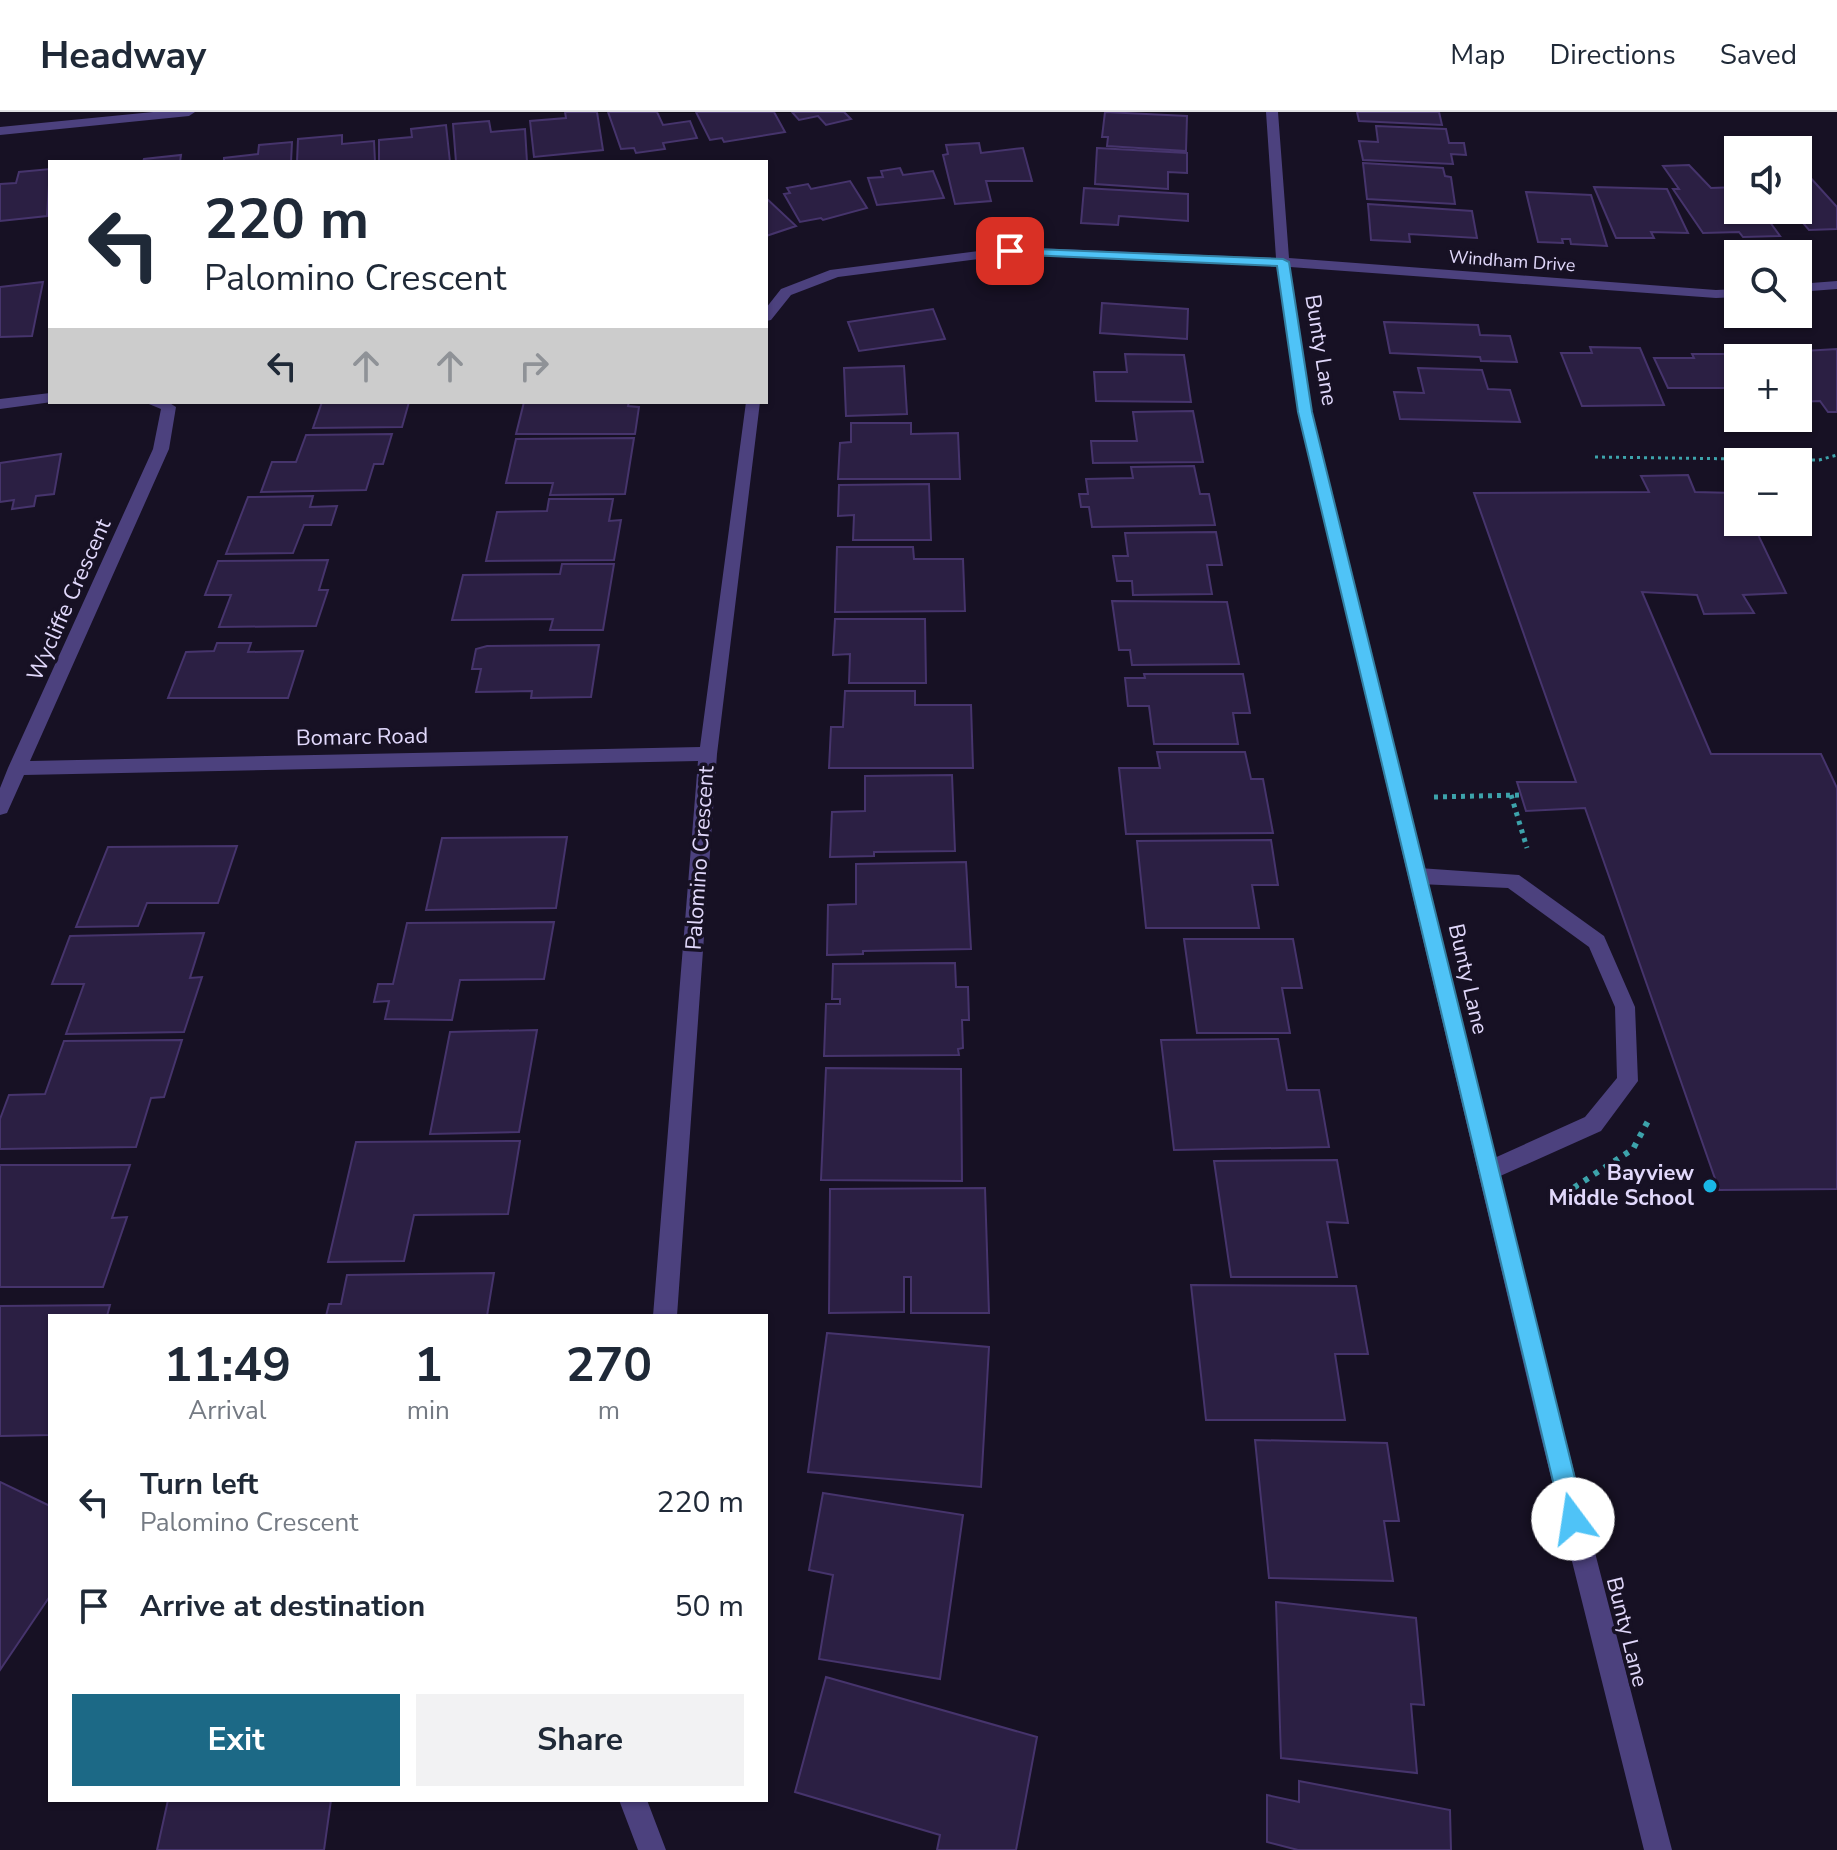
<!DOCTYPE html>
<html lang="en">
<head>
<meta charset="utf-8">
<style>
	:root { --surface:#fff; --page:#f2f2f3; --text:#1f2937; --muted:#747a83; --line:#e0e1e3; --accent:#1c6986 }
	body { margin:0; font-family:"Nunito Sans",sans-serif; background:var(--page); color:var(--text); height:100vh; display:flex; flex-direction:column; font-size:30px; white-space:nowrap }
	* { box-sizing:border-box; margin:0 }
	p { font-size:26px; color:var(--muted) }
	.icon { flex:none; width:44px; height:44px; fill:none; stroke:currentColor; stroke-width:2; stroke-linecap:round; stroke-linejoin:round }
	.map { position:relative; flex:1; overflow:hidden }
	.side { position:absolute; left:48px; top:1202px; width:720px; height:488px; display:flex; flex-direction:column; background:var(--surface); border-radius:0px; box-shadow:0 2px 6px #0004 }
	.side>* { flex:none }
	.hud { position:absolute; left:48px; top:48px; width:720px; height:244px; border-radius:0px; box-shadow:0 2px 6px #0004; background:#fff; color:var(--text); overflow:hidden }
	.fabs { position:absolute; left:1724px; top:24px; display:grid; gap:16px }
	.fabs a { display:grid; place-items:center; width:88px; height:88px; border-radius:0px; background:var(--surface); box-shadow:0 2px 6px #0004; font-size:40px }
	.pin { position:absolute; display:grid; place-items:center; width:68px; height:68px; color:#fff; margin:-34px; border-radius:16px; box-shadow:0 4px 12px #0006 }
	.me { position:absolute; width:88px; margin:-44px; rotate:346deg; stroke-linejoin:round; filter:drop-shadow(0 0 6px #0008) }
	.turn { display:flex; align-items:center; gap:28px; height:168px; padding:0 24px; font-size:36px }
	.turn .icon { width:104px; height:104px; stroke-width:2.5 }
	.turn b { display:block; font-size:56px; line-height:68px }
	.lanes { display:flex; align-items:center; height:76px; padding:0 24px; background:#0003; justify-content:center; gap:40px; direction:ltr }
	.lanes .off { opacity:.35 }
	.eta { display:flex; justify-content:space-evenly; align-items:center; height:136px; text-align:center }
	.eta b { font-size:48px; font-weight:700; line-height:56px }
	.cta { display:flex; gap:16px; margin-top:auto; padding:16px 24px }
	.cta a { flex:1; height:92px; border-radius:0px; background:var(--accent); color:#fff; font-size:32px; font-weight:700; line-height:92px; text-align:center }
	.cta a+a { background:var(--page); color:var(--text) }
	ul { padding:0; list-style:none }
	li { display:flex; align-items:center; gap:24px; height:104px; padding:0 24px }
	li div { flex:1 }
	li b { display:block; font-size:30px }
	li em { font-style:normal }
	header { display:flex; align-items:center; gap:48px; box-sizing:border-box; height:112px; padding:0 40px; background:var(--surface); border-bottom:2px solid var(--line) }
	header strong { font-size:38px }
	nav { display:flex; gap:44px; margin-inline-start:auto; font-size:28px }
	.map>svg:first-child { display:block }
</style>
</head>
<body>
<header>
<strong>Headway</strong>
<nav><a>Map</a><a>Directions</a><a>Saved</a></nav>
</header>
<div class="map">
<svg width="1837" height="1738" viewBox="0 0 1837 1738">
	<rect width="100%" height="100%" fill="#171124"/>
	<path fill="#2b1f43" stroke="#46346c" stroke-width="2" d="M565,0h32l6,38 -69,7 -4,-36 36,-3z
		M608,0h49l6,13 27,-4 7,17 -34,5 2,6 -29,4 -2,-5 -13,1z
		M696,0h78l11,20 -61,10 -2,-4 -12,2z
		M792,0h52l7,7 -25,6 -8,-9 -19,4z
		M1105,0l82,4 -1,35 -79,-5 1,-9h-6z
		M1357,0h82l3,13 -83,-4z
		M489,9l2,11 34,-3 2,33h-71l-3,-38z
		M446,13l4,37h-71v-22l33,-3 -1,-8z
		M1376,14l70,3 3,14h15l2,12 -15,-1 2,10 -90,-4 -4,-19 19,1z
		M342,23v9l32,-3 1,21h-78l1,-23z
		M292,30l-1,20h-67v-4l34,-4 1,-9z
		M979,31l2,10 42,-5 9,33h-46l5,20 -36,3 -12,-49 5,-1 -2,-9z
		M1097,36l90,5v20l-19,-1v17l-73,-5z
		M181,43l-1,7h-37l1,-3z
		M1363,51l80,5 2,8 6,1 4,27 -88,-5z
		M1798,52l39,43v22l-28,1 -17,-20h6z
		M1689,53l22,23 27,-1v23h23l19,26 -37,1 -4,-5 -36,1 -30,-44h6l-16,-23z
		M900,56l3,7 30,-4 11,27 -67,7 -9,-27 15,-1 -2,-6z
		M50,57l-3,47 -47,5v-37l16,-1 3,-11z
		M850,69l17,27 -44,12 -2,-2 -21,4 -16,-28 6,-1 -3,-5 21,-4 3,5z
		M1594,75l73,2 21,44 -37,-1 3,6h-38z
		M1084,76l104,6v27l-69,-5 -1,9 -37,-2z
		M1526,80l65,3 16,51 -36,-2 -1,-5h-8l1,4 -25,-1z
		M766,86l30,28 -30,10z
		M1368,92l104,7 5,27 -68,-4 1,8 -39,-2z
		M43,170l-11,54 -32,1v-50z
		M1102,191l86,6 -1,30 -87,-6z
		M933,197l12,30 -86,12 -11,-29z
		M1384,210l94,3 2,10 30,1 7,26 -36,-1 -1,-4 -90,-4z
		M1590,235l50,1 24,57 -82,1 -21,-53h31z
		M1837,237v63h-9l-8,-11 -22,1v-44h-45l-3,-4z
		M1125,242l59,1 7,47 -95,-1 -2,-29h33z
		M1692,242h47l-1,34h-70l-14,-30h40z
		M904,254l3,48 -61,2 -2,-48z
		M1418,256l64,2 6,19 22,1 10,32 -120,-3 -6,-27 30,1z
		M322,290h87l-7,25 -89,1z
		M524,290h105l-1,4 11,1 -4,27h-119z
		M1193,299l10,51 -110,1 -2,-22h46l-4,-29z
		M851,311h60v11l47,-1 2,46h-122l2,-36 11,-1z
		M392,322l-9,30h-9l-8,26 -105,2 11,-30h24l10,-27z
		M634,326l-9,56 -75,1 3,-12h-47l10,-44z
		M61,342l-7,40 -18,2 -2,10 -22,3 2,-9 -14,2v-39z
		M1194,354l6,28h9l6,31 -123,2 -3,-20h-8l-2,-13h9l-2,-15 47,-1 -2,-11z
		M1688,363l7,17 40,1 3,29h14l34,71 -43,2 11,18 -50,1 -7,-19 -55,-3 69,162h110l16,34v401l-118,1 -134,-382 -59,3 -9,-29h59l-102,-289 175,-1 -8,-16z
		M929,372l2,56h-78l1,-25 -16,1 1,-31z
		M313,384l-3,11 27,-1 -6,19h-27l-11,28 -67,1 22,-57z
		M549,387h64l-4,22 12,-1 -7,40 -128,1 11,-49 50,-1z
		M1216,420l6,33h-15l5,29 -79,1 -1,-14h-15l-4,-25h15l-3,-23z
		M837,435h76l1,12h49l2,52 -130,1z
		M328,448l-9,30h9l-12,36 -97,1 12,-32h-26l13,-34z
		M562,452h52l-11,66h-53l3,-11 -101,1 11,-45 97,-1z
		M1112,489l115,1 12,62 -107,1 -2,-15h-11z
		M835,507h90l1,64h-77l1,-29 -17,1z
		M217,531h34l-3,9 55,-1 -15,47h-120l18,-46 28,-1z
		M599,533l-8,52 -60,1 1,-7 -56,1 5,-23h-9l4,-20 11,-3z
		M1144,562h99l7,39h-17l5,31h-84l-5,-38h-21l-3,-28h20z
		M845,579h70v14h56l2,63h-144l2,-41h12z
		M1157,640h88l6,27h12l10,54 -147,1 -7,-66h41z
		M952,663l3,76 -81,1v4l-44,1 2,-45 33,-1v-35z
		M567,725l-11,71 -130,2 16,-72z
		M1271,728l7,45h-26l7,43h-113l-9,-87z
		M237,734l-19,57h-71l-9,23 -62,1 32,-80z
		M966,750l5,87 -108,2v3l-36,1 1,-50 28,-1v-40z
		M554,810l-10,57 -84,1 -8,40 -67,-1 4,-18 -15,1 4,-18h15l14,-61z
		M204,821l-14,45 12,-1 -18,55 -118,2 18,-50h-32l18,-48z
		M1184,827h109l9,49h-20l8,45h-93z
		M955,851l1,24h12l1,33h-7l1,28 -5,1 1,6 -135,1 2,-52h14v-5h-8l1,-35z
		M537,918l-18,102 -89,2 20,-102z
		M1278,927l9,51h32l10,57 -155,3 -13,-110z
		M182,928l-18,57 -13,1 -15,49 -136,2v-30l9,-24 36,-1 19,-53z
		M826,956l135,1 1,112 -141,-1z
		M520,1029l-12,73 -94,1 -10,46 -76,1 28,-120z
		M1337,1048l11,63 -21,-1 10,55h-106l-17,-116z
		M0,1053h130l-18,53 15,-1 -24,70h-103z
		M985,1076l4,125h-78v-36h-7v35l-75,1 1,-124z
		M494,1161l-7,43h-161l3,-12h12l6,-29z
		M1191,1173l165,1 12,68h-33l10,66h-139z
		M110,1193l-3,11h-57v119l-50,1v-130z
		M827,1221l162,14 -8,140 -173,-15z
		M1255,1328l132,3 12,78h-15l9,60 -124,-3z
		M0,1370l50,24v90l-50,74z
		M823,1381l140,22 -23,164 -121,-20 14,-84 -24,-5z
		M1276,1490l140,16 8,87 -13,-1 6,69 -136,-15z
		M826,1565l211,60 -21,113h-79l3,-15 -145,-43z
		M1299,1669l151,29 1,40h-153l-31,-8v-47l32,7z
		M168,1688h163l-7,50h-167z"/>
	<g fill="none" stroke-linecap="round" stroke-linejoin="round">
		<path stroke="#3da3ab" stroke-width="3" stroke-dasharray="3 4" stroke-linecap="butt" d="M1595,345l224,3 18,-5"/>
		<path stroke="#3da3ab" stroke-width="5" stroke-dasharray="4 5" stroke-linecap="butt" d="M1511,683l16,53
			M1434,685l87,-2"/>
		<path stroke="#3da3ab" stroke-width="6" stroke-dasharray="5 7" stroke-linecap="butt" d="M1564,1082l69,-45 15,-28"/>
		<path fill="#4c417e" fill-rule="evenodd" d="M1419,756l100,7 85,61 31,71 3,74 -37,50 -112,50 -8,-3 -3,-7 3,-7 104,-47 32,-39 -2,-71 -26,-60 -81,-59 -89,-4 -7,-3 -3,-5 3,-5z"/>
		<path fill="#4c417e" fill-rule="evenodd" d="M153,0h42l-6,4 -189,19v-8z
			M1266,0h12l11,146 427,32 22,-1v8l-22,1 -426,-31 22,145 251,1017 109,421h-28l-105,-421 -241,-1017 -21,-146 -267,-11 -172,22 -47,18 -20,25 -5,1v-13l15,-19 49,-19 180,-23 266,11z
			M1837,169v8l-39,3v-8z
			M50,281l2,9 -52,7v-10z
			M144,290h24l8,5 -7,42 -139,312 670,-14 46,-345h14l-43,352 -40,562h-24l45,-555 -674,14 -17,38 -7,2v-27l8,-20 145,-319 8,-40z
			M619,1688h28l19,50h-28z"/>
	</g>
	<path fill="#4fc3f7" stroke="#337fa1" stroke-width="2" d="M1010,136l273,11 6,3 23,150 273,1107 -4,8 -8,4 -8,-4 -3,-8 -264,-1107 -21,-146 -271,-12v-5z"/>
	<circle fill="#19b7e6" stroke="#171124" stroke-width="3" cx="1710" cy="1074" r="8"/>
	<g text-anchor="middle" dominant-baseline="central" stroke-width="7" stroke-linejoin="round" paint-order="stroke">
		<g font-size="18" fill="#e1d8fb" stroke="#171124">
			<text transform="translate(1512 149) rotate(4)">Windham Drive</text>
		</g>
		<g font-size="22" fill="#e1d8fb" stroke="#171124">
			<text transform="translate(1321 238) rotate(81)">Bunty Lane</text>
			<text transform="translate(69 488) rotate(-66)">Wycliffe Crescent</text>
			<text transform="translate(362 625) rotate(-1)">Bomarc Road</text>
			<text transform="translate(700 746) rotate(-86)">Palomino Crescent</text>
			<text transform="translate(1468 867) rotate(77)">Bunty Lane</text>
			<text transform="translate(1627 1520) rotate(76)">Bunty Lane</text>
		</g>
		<g font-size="22" font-weight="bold" fill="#e1d8fb" stroke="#171124" text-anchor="end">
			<text x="1694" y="1061">Bayview<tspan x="1694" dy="25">Middle School</tspan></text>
		</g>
	</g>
</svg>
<div class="fabs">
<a><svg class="icon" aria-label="sound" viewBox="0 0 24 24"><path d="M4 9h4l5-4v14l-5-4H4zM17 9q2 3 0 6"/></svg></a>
<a><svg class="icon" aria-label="search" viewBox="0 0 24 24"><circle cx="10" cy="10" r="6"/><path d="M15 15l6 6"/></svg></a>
<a>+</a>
<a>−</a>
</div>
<div class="pin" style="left:1010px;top:139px;background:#d93025"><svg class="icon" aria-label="arrive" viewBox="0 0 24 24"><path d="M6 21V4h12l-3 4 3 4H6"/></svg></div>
<svg class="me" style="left:1573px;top:1407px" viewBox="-20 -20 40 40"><circle r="19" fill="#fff"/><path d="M0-13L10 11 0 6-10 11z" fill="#4fc3f7"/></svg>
<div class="hud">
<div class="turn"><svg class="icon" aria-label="left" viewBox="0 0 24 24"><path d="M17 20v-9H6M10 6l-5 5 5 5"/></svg><div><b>220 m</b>Palomino Crescent</div></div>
<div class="lanes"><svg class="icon" aria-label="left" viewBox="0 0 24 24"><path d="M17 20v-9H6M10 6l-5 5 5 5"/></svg><svg class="icon off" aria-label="ahead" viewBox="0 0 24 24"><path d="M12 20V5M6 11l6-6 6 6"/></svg><svg class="icon off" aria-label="ahead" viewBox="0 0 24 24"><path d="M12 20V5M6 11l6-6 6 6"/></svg><svg class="icon off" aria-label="right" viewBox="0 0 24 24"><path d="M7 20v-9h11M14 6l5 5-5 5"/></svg></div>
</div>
<section class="side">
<div class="eta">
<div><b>11:49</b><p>Arrival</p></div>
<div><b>1</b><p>min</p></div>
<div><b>270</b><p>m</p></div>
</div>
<ul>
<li><svg class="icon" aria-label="left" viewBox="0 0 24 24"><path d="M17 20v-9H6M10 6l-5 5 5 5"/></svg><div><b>Turn left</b><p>Palomino Crescent</p></div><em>220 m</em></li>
<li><svg class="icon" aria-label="arrive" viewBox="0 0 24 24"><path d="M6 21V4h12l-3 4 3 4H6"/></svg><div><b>Arrive at destination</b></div><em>50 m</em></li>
</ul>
<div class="cta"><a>Exit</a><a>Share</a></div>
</section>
</div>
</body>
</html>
